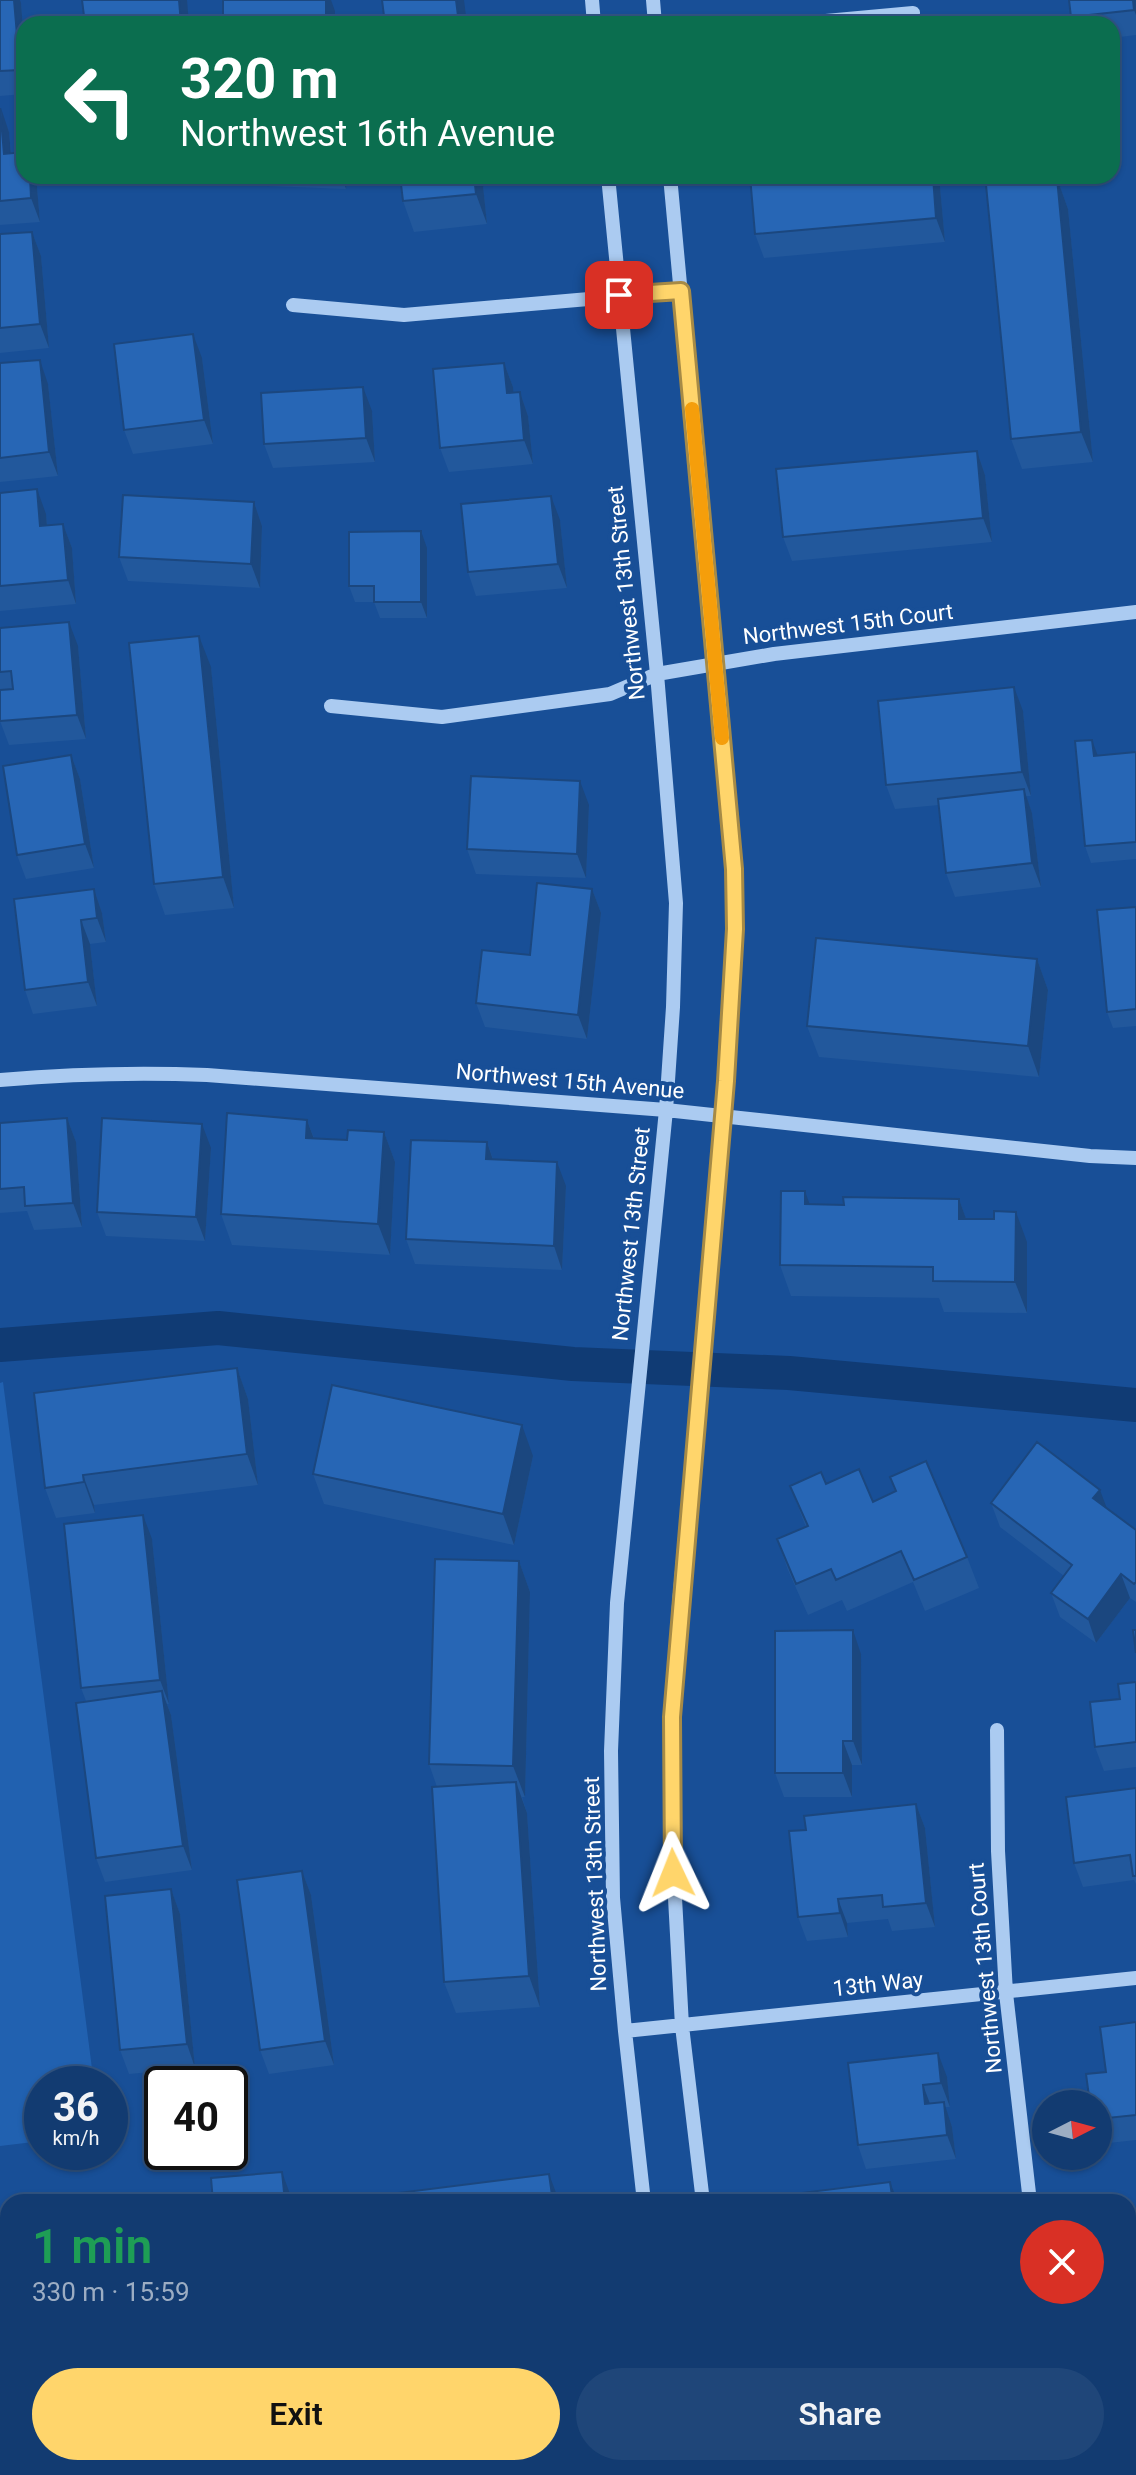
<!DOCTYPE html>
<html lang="en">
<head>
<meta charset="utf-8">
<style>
	:root { --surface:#123b71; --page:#1f4679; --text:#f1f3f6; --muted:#9cadc3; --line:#315584; --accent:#ffd56b }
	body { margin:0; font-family:Roboto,sans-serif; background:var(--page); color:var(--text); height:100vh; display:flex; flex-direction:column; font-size:30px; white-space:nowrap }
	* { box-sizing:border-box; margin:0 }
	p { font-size:26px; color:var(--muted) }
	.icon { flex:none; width:44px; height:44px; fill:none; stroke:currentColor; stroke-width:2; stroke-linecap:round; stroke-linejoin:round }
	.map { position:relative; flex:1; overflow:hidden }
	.drawer { position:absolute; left:0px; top:2194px; width:1136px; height:282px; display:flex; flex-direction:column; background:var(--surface); border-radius:24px 24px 0 0; box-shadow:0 2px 6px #0004,0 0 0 2px var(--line) }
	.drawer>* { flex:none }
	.guide { position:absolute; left:16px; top:16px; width:1104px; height:168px; border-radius:24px; box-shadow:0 2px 6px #0004,0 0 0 2px var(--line); background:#0b6e4f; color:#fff; overflow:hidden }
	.needle { width:52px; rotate:84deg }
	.tools { position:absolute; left:1032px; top:2090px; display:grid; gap:16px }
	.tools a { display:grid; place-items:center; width:80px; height:80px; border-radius:50%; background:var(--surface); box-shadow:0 2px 6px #0004,0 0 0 2px var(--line); font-size:40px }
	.speed { position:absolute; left:24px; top:2066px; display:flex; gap:16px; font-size:40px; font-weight:700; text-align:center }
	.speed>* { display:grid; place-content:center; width:104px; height:104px; border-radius:50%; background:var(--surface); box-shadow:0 2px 6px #0004,0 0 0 2px var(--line); line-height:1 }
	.speed small { font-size:20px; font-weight:400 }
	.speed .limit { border:4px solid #111; border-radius:12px; background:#fff; color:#111 }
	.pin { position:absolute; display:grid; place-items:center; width:68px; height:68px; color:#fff; margin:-34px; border-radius:16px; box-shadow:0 4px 12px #0006 }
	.me { position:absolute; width:88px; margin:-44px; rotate:358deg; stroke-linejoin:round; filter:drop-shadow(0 0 6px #0008) }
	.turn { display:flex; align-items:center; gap:28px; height:168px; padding:0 32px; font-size:36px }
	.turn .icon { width:104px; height:104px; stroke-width:2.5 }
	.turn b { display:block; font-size:56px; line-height:68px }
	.round { display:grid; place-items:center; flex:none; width:84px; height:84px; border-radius:42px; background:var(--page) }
	.headline { display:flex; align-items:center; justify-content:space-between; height:136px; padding:0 32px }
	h1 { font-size:48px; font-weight:600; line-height:60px; color:#1e9e55 }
	.action { display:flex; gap:16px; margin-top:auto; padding:16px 32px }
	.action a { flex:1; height:92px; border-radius:48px; background:var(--accent); color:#111; font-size:32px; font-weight:600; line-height:92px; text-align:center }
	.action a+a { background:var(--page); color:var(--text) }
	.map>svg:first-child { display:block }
</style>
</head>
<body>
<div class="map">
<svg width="1136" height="2475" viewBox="0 0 1136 2475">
	<rect width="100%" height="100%" fill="#184f97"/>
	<path fill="#2161b0" d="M3,1382l91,702h-52v57l-42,5v-763z"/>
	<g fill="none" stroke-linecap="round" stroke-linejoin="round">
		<path stroke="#103b74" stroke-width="34" d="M0,1345l218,-17 355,36 216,9 347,32"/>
		<path stroke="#abcbf1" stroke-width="14" d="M592,0l2,24
			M653,0l2,24
			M793,24l120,-11
			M608,176l49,498 19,229 -3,104 -7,103 -49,493 -6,148 2,147 12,133 19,171
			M670,176l64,693 1,60 -9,152 -47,523 -7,113v126l10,183 21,176
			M293,305l111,10 277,-24
			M331,706l111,11 168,-23 47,-20 117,-20 362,-42
			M0,1080c70,-6 137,-8 207,-5l459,35 424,46 46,2
			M997,1730l1,121 8,142 24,209
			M625,2031l511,-53
			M675,2468l1,7
			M734,2468l1,7"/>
	</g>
	<path fill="#22589c" d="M0,0l21,3 3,38v53l-24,2z
		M1136,0v35l-24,3v-14h-38l-3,-7z
		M0,108l9,24 2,21 13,23h12l4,46 -40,3z
		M241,176h106l-1,13 -102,-4z
		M400,176h82l5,48 -73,8 -11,-31z
		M750,176h189l6,66 -181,16 -9,-24z
		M1057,178l11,31 25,253 -71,7 -11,-30z
		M32,232l9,24 8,92 -49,5v-119z
		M202,358l11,86 -80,10 -9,-24z
		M0,363l48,21 10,92 -58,6z
		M504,363l9,24v5h7l8,24 5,48 -84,8 -9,-24z
		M372,411l3,51 -102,6 -9,-24z
		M977,451l8,24 7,67 -200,19 -9,-24z
		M0,493l46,21 1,11 16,-1 9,24 4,56 -76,7z
		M254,502l8,24 -2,62 -132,-7 -9,-24z
		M560,520l7,68 -91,8 -8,-24z
		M427,548v70h-47l-6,-16h-19l-6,-16z
		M0,628l78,18 8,93 -77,6 -9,-24z
		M211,667l23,241 -69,7 -11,-31z
		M1023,711l8,85h-5l6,17 9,74 -86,10 -9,-24 -7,-68 -44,4 -9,-24z
		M1136,752v107l-45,4 -6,-17 13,-91z
		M71,755l9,24 14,89 -68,11 -9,-24z
		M589,805l-3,73 -110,-4 -9,-25z
		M94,889l8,24 4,29 -16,2 7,62 -64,8 -8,-24z
		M592,889l9,24 -14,126 -102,-12 -9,-24 54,-48z
		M1136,907v119l-23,2 -6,-16z
		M1037,959l11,31 -9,87 -220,-20 -12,-31z
		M67,1118l9,24 6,85 -48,3 -7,-19 -27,2v-90z
		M307,1120l7,18 33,2 37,-8 11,30 -5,93 -158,-10 -11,-31z
		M487,1142l6,17 73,27 -4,84 -147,-6 -9,-25z
		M211,1148l-6,93 -99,-5 -9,-24z
		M959,1199l7,20 61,23v71l-83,-1 -5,-14 -148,-2 -11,-31 30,-61 34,1z
		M237,1368l11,31 10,86 -164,20 1,8 -39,5 -11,-30z
		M533,1456l-19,89 -190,-41 -11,-30z
		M890,1477l77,80 12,31 -54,23 -12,-29 -66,29 -5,-11 -34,15 -20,-45 -11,-31 29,-12 -16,-41 36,-2 47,18 22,-10z
		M991,1503l116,5 29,22v72l-6,-4 -34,45 -36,-26 -9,-24 13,-17 -64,-49z
		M152,1539l17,165h-2l4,11 21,155 -87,12 -9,-24 -10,-157 -5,-13z
		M519,1561l11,31 -5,205h-3l5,16 13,194 -84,6 -12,-31 -7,-195 -8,-23z
		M861,1654l1,111h-10v32h-68l-9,-24z
		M1136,1682v85l-32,4 -9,-24 25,-48z
		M1136,1788v96l-2,-4 -51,7 -9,-24z
		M916,1804l9,24 10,99 -43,4 -4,-12 -41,4 1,14 -41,4 -9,-24 8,-87z
		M302,1871l9,24 23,170 -65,9 -9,-24z
		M171,1889l9,25 15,154 -66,6 -9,-24z
		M1136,2022v118l-36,4 -2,-6v-34l8,-32z
		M848,2063l99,14 3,30h-5l7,20 4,32 -90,10 -8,-24z"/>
	<path fill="#1b477f" d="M14,0h6l1,3 3,38v41l-4,-12z
		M179,0h8l2,24h-8z
		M326,0h5l4,11v13h-9z
		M456,0h8l3,24h-8z
		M1133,0h3v15l-2,-5z
		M1,108l8,24 4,46 -9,-24z
		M30,176h6l4,46 -9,-24z
		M342,176h5l-1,13z
		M474,176h8l5,48 -11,-30z
		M933,176h6l6,66 -9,-24z
		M1057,178l11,31 25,253 -12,-30z
		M32,232l9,24 8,92 -9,-24z
		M193,334l9,24 11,86 -9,-24z
		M40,360l8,24 10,92 -9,-24z
		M504,363l9,24 2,30 -8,-24z
		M363,387l9,24 3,51 -9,-24z
		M520,392l8,24 5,48 -9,-24z
		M977,451l8,24 7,67 -9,-24z
		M37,489l9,25 3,36 -9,-24z
		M551,496l9,24 7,68 -9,-24z
		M254,502l8,24 -2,62 -9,-24z
		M63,524l9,24 4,56 -8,-24z
		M421,531l6,17v70l-6,-16z
		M69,622l9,24 8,93 -9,-24z
		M199,636l12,31 23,241 -11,-31z
		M1014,687l9,24 8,85 -9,-24z
		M1092,740l6,16h-4z
		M71,755l9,24 14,89 -9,-24z
		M580,781l9,24 -3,73 -9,-24z
		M1024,789l8,24 9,74 -9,-24z
		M94,889l8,24 4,29 -9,-24z
		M592,889l9,24 -14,126 -9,-24z
		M81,920l9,24 7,62 -9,-24z
		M1037,959l11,31 -9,87 -11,-31z
		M67,1118l9,24 6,85 -9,-24z
		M307,1120l11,30 -12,-12z
		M202,1124l9,24 -6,93 -9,-24z
		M384,1132l11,30 -5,93 -12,-31z
		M487,1142l8,24 -9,-7z
		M557,1162l9,24 -4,84 -8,-24z
		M805,1191l11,31 -11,-18z
		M959,1199l11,31 -11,-11z
		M1016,1212l11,30v71l-12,-31z
		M237,1368l11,31 10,86 -11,-31z
		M522,1425l11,31 -19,89 -11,-31z
		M83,1475l11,30 1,8 -11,-31z
		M1100,1490l9,24 -16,-16z
		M143,1515l9,24 17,165 -9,-24z
		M519,1561l11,31 -5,205 -12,-31z
		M1121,1574l9,24 -34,45 -8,-24z
		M853,1630l8,24 1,111 -9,-24z
		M162,1691l9,24 21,155 -9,-24z
		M843,1741l9,24v32l-9,-24z
		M516,1782l11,31 13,194 -11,-31z
		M916,1804l9,24 10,99 -9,-24z
		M302,1871l9,24 23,170 -9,-24z
		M171,1889l9,25 15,154 -8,-24z
		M838,1899l9,24 1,14 -8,-24z
		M938,2053l9,24 3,30 -9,-24z
		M923,2085l9,24 -7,-5z
		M944,2102l8,25 4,32 -9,-24z
		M282,2172l11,30h-8z
		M549,2174l9,24 1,4h-6z
		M890,2182l8,20h-5z
		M1136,2417v30l-3,2 -5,-15v-11z
		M86,2468h6l1,7h-6z"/>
	<path fill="#2766b5" stroke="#1b477f" stroke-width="2" d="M0,0h14l6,70 -20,1z
		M82,0h97l2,24h-96z
		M223,0h103v24h-103z
		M382,0h74l3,24h-74z
		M1069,0h64l1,10 -63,7z
		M0,108l4,46 20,-2v24h6l1,22 -31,3z
		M400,176h74l2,18 -73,7z
		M750,176h183l3,42 -181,16z
		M1057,178l24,254 -70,7 -25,-254z
		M32,232l8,92 -40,4v-94z
		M193,334l11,86 -80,10 -10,-86z
		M40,360l9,92 -49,6v-95z
		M504,363l3,30 13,-1 4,48 -84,8 -7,-79z
		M363,387l3,51 -102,6 -3,-51z
		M977,451l6,67 -200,19 -7,-68z
		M37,489l3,37 23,-2 5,56 -68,6v-93z
		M123,495l131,7 -3,62 -132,-7z
		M551,496l7,68 -90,8 -7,-68z
		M421,531v71h-47v-16h-25v-54z
		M69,622l8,93 -77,6v-31l13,-1 -2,-18 -11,1v-44z
		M199,636l24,241 -69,7 -25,-241z
		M1014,687l8,85 -136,13 -8,-84z
		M1092,740l2,16 42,-4v90l-51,4 -10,-105z
		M71,755l14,89 -68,11 -14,-89z
		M471,776l109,5 -3,73 -110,-5z
		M1024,789l8,74 -86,10 -8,-74z
		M537,883l55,6 -14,126 -102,-12 6,-53 48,5z
		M94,889l3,29 -16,2 7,62 -63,8 -11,-91z
		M1136,907v102l-29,3 -10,-102z
		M816,938l221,21 -9,87 -221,-20z
		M227,1113l80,7 -1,18 41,2 1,-10 36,2 -6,92 -157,-10z
		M67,1118l6,85 -48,3 -1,-19 -24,2v-66z
		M102,1118l100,6 -6,93 -99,-5z
		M411,1140l76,2 -1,17 71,3 -3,84 -148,-7z
		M781,1191h24v13l39,1 -1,-8 116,2v20h35v-8l22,1 -1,70 -82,-1v-14l-153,-2z
		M237,1368l10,86 -164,21 1,7 -39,6 -11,-95z
		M332,1385l190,40 -19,89 -190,-40z
		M1037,1442l63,48 -7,8 43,32v52l-2,2 -13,-10 -33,45 -37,-26 21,-28 -81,-62z
		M926,1461l41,96 -53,23 -13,-29 -65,29 -5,-11 -35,15 -19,-45 31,-13 -18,-40 31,-14 5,12 33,-15 14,33 23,-11 -6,-14z
		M143,1515l17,165 -79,8 -17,-164z
		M435,1559l84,2 -6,205 -84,-2z
		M853,1630v111h-10v32h-68v-142z
		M1133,1630h3v23z
		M1136,1682v60l-41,5 -5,-45 30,-3 -2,-15z
		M162,1691l21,155 -87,12 -20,-155z
		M516,1782l13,194 -85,6 -12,-195z
		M1136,1788v88h-3l-3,-21 -56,8 -8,-66z
		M916,1804l10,99 -43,4 -1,-12 -44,4 2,14 -42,4 -9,-86 17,-1 -2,-14z
		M302,1871l23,170 -65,9 -23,-170z
		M171,1889l16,155 -67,6 -15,-154z
		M1136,2022v93l-38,4v-15h-8l-4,-30 20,-2 -6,-45z
		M938,2053l3,30 -18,2 2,19 19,-2 3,33 -89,10 -10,-82z
		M282,2172l3,30h-72l-2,-24z
		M549,2174l4,28h-178l-1,-6z
		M890,2182l3,20h-99l-1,-8z
		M8,2279v189h78l1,7h-87v-195z
		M1136,2292v90l-5,4 5,7v24l-8,6v-126z"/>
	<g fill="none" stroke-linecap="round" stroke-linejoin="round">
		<defs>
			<path id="route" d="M619,295l62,-4 53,578 1,60 -9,152 -54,636 1,156"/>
		</defs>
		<use href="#route" stroke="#a68a46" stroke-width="20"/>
		<use href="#route" stroke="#ffd56b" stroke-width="14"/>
		<path stroke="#f59e0b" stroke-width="14" d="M692,409l30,329"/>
	</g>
	<g text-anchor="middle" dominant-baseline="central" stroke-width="8" stroke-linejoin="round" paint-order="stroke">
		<g font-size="22" fill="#fff" stroke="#184f97">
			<text transform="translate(626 593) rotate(-96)">Northwest 13th Street</text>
			<text transform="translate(848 624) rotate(-7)">Northwest 15th Court</text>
			<text transform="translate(570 1081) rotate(5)">Northwest 15th Avenue</text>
			<text transform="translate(631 1234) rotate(-84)">Northwest 13th Street</text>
			<text transform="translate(595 1884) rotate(-92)">Northwest 13th Street</text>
			<text transform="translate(985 1968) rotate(-95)">Northwest 13th Court</text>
			<text transform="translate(878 1984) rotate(-6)">13th Way</text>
		</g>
	</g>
</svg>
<div class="tools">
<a><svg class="needle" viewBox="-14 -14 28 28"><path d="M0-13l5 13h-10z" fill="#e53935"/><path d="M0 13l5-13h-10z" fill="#9cadc3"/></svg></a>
</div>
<div class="speed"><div>36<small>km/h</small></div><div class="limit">40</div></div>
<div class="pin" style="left:619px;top:295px;background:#d93025"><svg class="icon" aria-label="arrive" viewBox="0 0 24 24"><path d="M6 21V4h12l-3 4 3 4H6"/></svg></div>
<svg class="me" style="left:673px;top:1873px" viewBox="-20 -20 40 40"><path d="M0-17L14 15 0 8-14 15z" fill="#ffd56b" stroke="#fff" stroke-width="4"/></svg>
<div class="guide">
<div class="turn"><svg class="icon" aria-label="left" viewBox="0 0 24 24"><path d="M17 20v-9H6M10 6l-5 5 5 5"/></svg><div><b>320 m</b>Northwest 16th Avenue</div></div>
</div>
<section class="drawer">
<div class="headline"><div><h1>1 min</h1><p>330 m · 15:59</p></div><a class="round" style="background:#d93025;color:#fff"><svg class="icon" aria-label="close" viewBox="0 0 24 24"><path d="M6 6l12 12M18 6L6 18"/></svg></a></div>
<div class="action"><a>Exit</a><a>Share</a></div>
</section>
</div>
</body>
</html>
